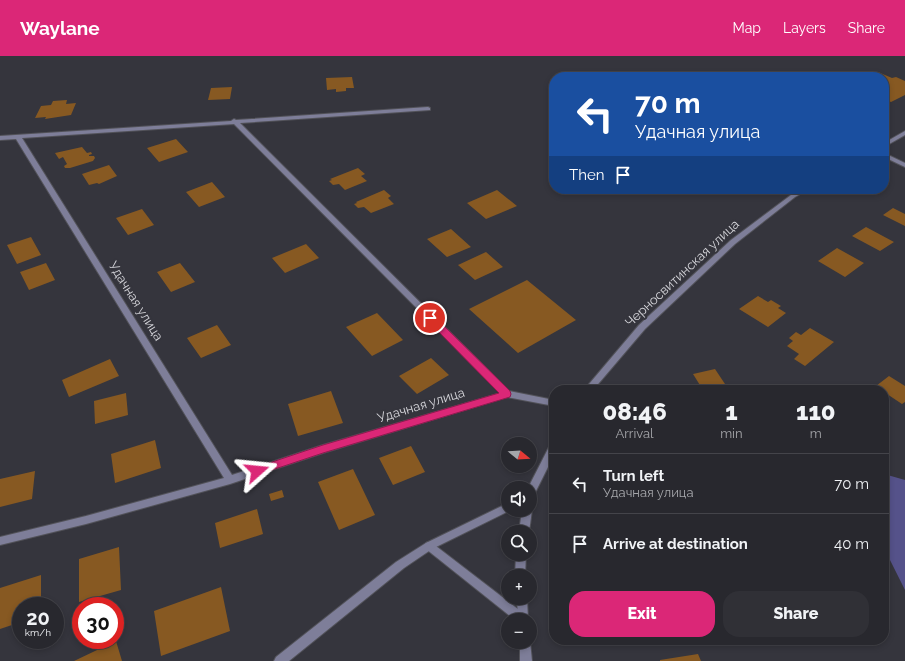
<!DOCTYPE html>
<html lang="en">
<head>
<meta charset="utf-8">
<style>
	:root { --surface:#28282e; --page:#303036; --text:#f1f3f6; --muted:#a5a6aa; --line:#44444a; --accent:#db2777 }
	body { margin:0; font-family:Raleway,sans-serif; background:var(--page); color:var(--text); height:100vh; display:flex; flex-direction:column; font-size:15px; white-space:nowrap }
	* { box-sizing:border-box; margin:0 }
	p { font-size:13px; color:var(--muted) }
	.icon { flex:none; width:22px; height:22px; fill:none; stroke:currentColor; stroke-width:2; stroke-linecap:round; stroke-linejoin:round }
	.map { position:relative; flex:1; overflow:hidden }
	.details { position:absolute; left:549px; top:329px; width:340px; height:260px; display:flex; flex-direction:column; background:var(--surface); border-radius:16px; box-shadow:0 2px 6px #0003,0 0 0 1px var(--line) }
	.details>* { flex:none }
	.banner { position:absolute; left:549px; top:16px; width:340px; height:122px; border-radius:16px; box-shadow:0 2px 6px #0003,0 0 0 1px var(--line); background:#1a4fa0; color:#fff; overflow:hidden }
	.needle { width:26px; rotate:108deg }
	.buttons { position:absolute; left:501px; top:381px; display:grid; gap:8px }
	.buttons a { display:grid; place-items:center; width:36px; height:36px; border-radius:50%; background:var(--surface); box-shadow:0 2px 6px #0003,0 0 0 1px var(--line); font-size:20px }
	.speed { position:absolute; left:12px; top:541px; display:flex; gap:8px; font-size:20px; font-weight:700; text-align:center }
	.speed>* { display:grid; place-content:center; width:52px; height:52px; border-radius:50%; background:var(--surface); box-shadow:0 2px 6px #0003,0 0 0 1px var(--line); line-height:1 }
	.speed small { font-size:10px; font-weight:400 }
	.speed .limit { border:6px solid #d22; background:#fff; color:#111 }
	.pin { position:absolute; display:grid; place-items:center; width:34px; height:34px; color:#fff; margin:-17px; border:2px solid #fff; border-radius:50%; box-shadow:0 1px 4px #0007 }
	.me { position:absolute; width:44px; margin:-22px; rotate:72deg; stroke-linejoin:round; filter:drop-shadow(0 0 3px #0008) }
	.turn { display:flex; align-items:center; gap:14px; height:84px; padding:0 20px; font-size:18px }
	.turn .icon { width:52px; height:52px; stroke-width:2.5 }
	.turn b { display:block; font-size:28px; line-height:34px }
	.then { display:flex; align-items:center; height:38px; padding:0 20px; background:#0003; gap:8px; font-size:15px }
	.eta { display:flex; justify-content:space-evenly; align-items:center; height:68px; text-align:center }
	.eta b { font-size:24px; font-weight:800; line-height:28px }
	.action { display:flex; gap:8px; margin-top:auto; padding:8px 20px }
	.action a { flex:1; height:46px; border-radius:16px; background:var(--accent); color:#fff; font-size:16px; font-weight:800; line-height:46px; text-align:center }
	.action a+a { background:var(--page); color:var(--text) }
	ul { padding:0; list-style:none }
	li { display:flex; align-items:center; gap:12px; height:60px; padding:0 20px; border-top:1px solid var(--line) }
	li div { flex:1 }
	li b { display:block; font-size:15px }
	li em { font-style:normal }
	header { display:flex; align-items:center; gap:24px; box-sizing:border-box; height:56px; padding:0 20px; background:var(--accent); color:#fff }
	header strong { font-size:19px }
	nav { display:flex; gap:22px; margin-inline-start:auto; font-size:14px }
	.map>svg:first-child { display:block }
</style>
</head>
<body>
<header>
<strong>Waylane</strong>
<nav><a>Map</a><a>Layers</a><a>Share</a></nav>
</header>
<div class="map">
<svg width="905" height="605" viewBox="0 0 905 605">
	<rect width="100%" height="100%" fill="#35353d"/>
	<path fill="#55528a" d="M884,418l21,6v110l-21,-42z"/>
	<path fill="#875922" d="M865,16l7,2 6,-2 14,6 4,-1 9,4v14l-14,7 -7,-3v-22h-31z
		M352,21l2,11h-8v3l-10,1v-3l-9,1 -1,-12z
		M232,31l-2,12 -22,1 3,-12z
		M67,44l-1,4 10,-1 -5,12 -26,4 1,-2 -11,1 6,-12 10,-1 2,-4z
		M176,83l12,13 -29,10 -12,-14z
		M82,91l5,6 4,-1 1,2 -3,1v1h5l1,2 -2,3 -23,7h-5l-1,-2 3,-2 -4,-7 -4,2 -4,-6z
		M109,109l8,11 -18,8 -2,-1 -8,2 -7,-11z
		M358,112l7,6 -4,2 6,5 -22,9 -6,-6 -6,1 -4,-4 3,-1 -2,-1z
		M212,126l13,15 -26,10 -13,-15z
		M384,134l7,6 -3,2 6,6 -23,9 -7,-6 -6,1 -4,-4 3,-1 -1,-1z
		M497,134l20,16 -31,13 -19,-16z
		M893,152l12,6v12l-22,-11z
		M142,153l12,16 -26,10 -12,-17z
		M866,171l28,15 -14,9 -28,-15z
		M451,173l20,18 -24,10 -20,-18z
		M31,181l10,18 -24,9 -10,-19z
		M306,188l13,14 -34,15 -13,-15z
		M837,192l27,15 -19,14 -27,-16z
		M486,196l17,15 -28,13 -17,-15z
		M46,207l9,17 -26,10 -9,-18z
		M180,207l15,19 -24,10 -14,-20z
		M527,224l49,40 -58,33 -49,-44z
		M758,240l10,6 3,-2 10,6 -3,2 8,5 -18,14 -29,-18z
		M377,257l26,27 -31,16 -26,-29z
		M217,269l14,20 -30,13 -14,-20z
		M810,272l24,14 -29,24 -11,-7 5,-5 -12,-8 6,-5 -4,-3 7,-6 5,3z
		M431,302l18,17 -32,19 -18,-18z
		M110,303l9,17 -50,21 -7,-17z
		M715,313l14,21h-26l-10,-16z
		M889,320l16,10v16l-3,2 -18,-12v-2l-8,-4z
		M331,335l12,32 -45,13 -10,-32z
		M126,337l2,22 -33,9 -1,-23z
		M155,384l6,28 -46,15 -4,-29z
		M411,390l14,26 -32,13 -14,-27z
		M353,413l22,46 -36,15 -21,-48z
		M35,415l-3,28 -32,8v-28z
		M282,434l2,7 -13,4 -2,-7z
		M257,453l6,25 -43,14 -5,-25z
		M119,491l2,43 -42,12v-43z
		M41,519v31h-20v16l-21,7v-41z
		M221,531l9,44 -69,25 -7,-45z
		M666,584h26v2l-25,2z
		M116,585l6,20h-48z
		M698,598l3,7h-41v-1z"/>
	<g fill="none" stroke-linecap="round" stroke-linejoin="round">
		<defs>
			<path id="service" d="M429,486l3,1 95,73 1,4h-13l-89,-71 -2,-3 2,-3z"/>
			<path id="minor" d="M428,51l2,1v2l-190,13 269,268 45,9v6l-47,-9 -184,56 -93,31 -144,40 -86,21v-8l86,-21 138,-38 -208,-339 -16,1v-4l231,-15 3,-2 2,1zM234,68l267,269 -178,52 -91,30 -210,-337z
				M884,97l21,10v4l-21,-10z
				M508,447v7h3l-79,39 -28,19 -115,93h-15l2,-4 120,-95 30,-19z"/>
			<path id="tertiary" d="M905,75v4l-21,12v-4z
				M801,133h8l-14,8 -60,47 -90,85 -52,61h-9l55,-65 92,-85 60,-45z
				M554,386v13l-21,42 -3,1v-10h-2l23,-45z
				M530,451l2,3 -3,22h-10l3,-22h8z
				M516,498h10l-1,22h-10z
				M517,542h10l1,22h-10z
				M530,585l2,20h-12v-19z"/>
		</defs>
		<use href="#service" stroke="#525259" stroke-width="2"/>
		<use href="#minor" stroke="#525259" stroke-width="2"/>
		<use href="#tertiary" stroke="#525259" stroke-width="2"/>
		<use href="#service" fill="#7e7e99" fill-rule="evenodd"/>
		<use href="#minor" fill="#7e7e99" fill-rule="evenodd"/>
		<use href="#tertiary" fill="#7e7e99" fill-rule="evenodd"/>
	</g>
	<path fill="#db2777" stroke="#8e194d" d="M427,259h6l77,76 1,3 -1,3 -187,56 -66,22 -4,-1 -2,-3 2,-3 4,-1 66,-22 176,-52 -72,-73 -1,-2z"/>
	<g text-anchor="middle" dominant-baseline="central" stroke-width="4" stroke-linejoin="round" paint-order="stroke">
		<g font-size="13" fill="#d5d5da" stroke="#35353d">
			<text transform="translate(682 217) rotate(-43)">Черносвитинская улица</text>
			<text transform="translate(136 245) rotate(58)">Удачная улица</text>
			<text transform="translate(421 349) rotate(-17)">Удачная улица</text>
		</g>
	</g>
</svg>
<div class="buttons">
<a><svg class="needle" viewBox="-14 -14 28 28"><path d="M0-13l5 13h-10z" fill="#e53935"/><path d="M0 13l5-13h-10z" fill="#a5a6aa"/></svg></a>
<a><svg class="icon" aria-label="sound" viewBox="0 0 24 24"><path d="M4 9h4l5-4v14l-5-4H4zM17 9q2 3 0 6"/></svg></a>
<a><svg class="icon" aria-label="search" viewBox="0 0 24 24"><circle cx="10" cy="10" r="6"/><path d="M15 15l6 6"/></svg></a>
<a>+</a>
<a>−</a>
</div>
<div class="speed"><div>20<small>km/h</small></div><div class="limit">30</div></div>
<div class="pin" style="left:430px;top:262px;background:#d93025"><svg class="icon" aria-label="arrive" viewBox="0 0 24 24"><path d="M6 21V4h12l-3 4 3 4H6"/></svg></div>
<svg class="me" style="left:257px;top:415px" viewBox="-20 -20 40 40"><path d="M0-17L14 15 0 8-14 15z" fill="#db2777" stroke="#fff" stroke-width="4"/></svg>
<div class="banner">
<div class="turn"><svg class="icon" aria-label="left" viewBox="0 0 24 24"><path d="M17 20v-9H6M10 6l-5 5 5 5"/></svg><div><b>70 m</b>Удачная улица</div></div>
<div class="then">Then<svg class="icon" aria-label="arrive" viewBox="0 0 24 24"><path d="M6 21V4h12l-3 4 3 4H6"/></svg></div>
</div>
<section class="details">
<div class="eta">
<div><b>08:46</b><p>Arrival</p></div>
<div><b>1</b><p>min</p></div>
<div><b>110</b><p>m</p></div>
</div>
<ul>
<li><svg class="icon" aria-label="left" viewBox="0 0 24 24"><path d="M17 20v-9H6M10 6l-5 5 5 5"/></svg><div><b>Turn left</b><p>Удачная улица</p></div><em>70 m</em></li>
<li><svg class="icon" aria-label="arrive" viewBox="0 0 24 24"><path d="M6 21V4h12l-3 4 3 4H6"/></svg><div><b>Arrive at destination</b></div><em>40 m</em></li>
</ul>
<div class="action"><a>Exit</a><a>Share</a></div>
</section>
</div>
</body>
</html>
